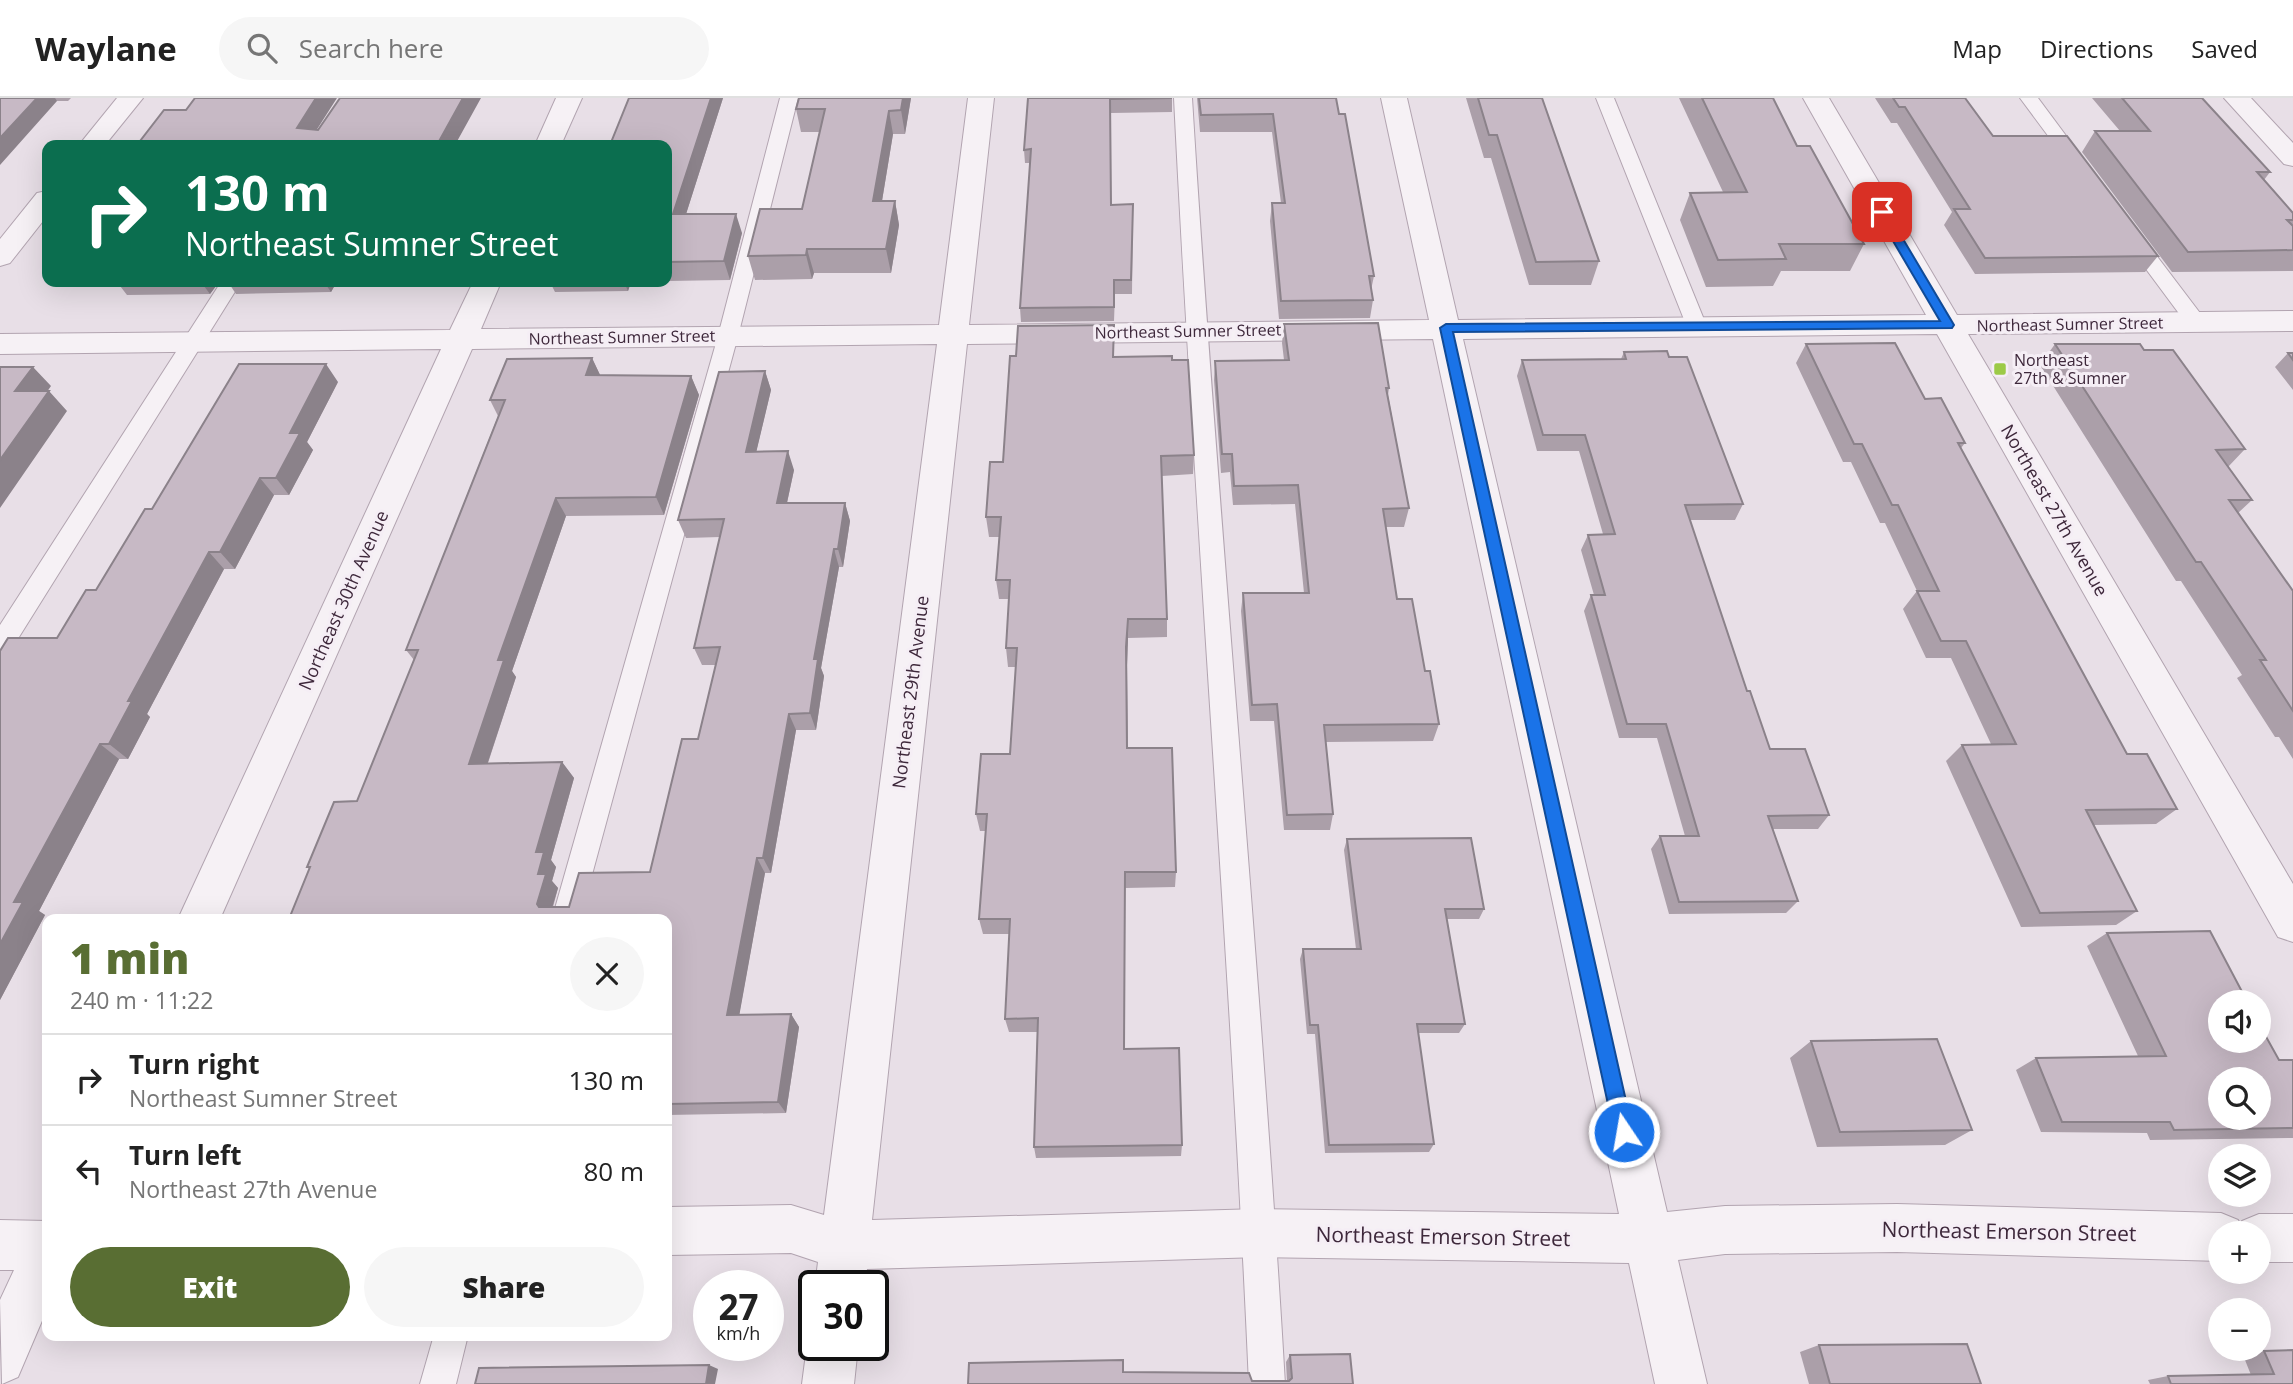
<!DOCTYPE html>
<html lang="en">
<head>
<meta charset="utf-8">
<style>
	:root { --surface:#fff; --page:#f6f6f6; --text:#222; --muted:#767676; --line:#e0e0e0; --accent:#596e33 }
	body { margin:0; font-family:"Open Sans",sans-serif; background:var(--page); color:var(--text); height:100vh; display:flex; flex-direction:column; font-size:26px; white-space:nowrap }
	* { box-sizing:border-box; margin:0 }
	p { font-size:23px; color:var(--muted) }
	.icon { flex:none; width:38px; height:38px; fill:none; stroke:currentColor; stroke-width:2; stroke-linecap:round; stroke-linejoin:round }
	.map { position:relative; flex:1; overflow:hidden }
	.sheet { position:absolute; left:42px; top:816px; width:630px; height:427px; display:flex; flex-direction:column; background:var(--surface); border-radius:14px; box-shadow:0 7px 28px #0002 }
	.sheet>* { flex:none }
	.banner { position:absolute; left:42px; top:42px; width:630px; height:147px; border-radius:14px; box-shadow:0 7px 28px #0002; background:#0b6e4f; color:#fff; overflow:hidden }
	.tools { position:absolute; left:2208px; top:892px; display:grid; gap:14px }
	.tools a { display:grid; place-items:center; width:63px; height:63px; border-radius:50%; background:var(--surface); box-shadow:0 7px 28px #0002; font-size:35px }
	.speed { position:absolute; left:693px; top:1172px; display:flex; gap:14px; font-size:35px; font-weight:700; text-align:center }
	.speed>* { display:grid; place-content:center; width:91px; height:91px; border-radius:50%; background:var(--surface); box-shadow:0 7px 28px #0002; line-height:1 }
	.speed small { font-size:18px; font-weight:400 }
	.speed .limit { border:4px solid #111; border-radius:10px; background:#fff; color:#111 }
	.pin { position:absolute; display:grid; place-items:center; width:60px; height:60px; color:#fff; margin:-30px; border-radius:14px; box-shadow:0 4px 10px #0006 }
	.me { position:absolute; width:77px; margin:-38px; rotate:348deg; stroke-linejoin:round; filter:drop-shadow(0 0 5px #0008) }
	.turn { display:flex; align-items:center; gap:24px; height:147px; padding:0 28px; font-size:32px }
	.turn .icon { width:91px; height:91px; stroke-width:2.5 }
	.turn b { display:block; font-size:49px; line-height:60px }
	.round { display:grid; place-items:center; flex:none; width:74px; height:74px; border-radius:37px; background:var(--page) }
	.overview { display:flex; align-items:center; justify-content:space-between; height:119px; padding:0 28px }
	h1 { font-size:42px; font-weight:800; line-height:52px; color:var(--accent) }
	.cta { display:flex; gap:14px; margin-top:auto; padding:14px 28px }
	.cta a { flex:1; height:80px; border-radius:42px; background:var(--accent); color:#fff; font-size:28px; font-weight:800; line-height:80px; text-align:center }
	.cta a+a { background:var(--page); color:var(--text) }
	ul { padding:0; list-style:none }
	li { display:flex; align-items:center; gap:21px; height:91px; padding:0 28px; border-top:2px solid var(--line) }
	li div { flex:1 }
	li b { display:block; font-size:26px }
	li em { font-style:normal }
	header { display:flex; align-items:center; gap:42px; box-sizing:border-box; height:98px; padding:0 35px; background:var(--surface); border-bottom:2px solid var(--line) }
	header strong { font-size:33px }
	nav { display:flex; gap:38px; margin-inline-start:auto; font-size:24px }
	.search { width:490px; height:63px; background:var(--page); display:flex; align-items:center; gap:18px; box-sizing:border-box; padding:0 24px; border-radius:38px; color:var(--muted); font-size:26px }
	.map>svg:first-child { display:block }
</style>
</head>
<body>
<header>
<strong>Waylane</strong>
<div class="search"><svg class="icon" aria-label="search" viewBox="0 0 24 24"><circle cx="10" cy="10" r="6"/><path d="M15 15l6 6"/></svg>Search here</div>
<nav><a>Map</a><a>Directions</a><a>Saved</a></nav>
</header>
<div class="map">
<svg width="2293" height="1286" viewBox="0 0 2293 1286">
	<rect width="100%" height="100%" fill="#e8dfe7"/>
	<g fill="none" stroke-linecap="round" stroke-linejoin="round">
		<defs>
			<path id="lane" d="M780,0h18l-60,238 -158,583h-28l166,-583z
				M1174,0h18c26,429 68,857 93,1286h-36c-19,-429 -54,-857 -75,-1286z
				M1596,0h18l93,229 -3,5h-14l-3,-5z
				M2020,0h18l49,66 -3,4h-12z
				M2130,130l7,2 66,87 3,5 -3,5h-14l-69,-93z
				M221,184h20l-232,371 -9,3v-31z
				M434,1237h34l-12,49h-36z"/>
			<path id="street" d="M117,0h26l-38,47h-26z
				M556,0h26l-21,47h-26z
				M968,0h26l-25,227 460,-5 -48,-222h26l51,222 468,-5 -123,-217h26l128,217 336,-4v20l-325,3 325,550v58l-15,-5 -341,-603 -474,5 204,873 58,-6 172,-2 324,9 17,7 2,4 2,-3 17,-7h34v48h-34v-28h-38v27l-324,-9 -172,2 -47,6 29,124h-52l-26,-121 -369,-6 -393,12 -2,17h-50l3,-24 -27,-9 -124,2v-48l124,-2 33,10 113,-871 -465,5 -252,570h-42l263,-570 -441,5v-20l450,-4 23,-48h28l-20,47 458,-4zM1433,241l186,875 -359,-5 -388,11 95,-876z
				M2224,0h27l42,45v23l-9,-2z
				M47,93v25l-37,47 -10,3v-27l37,-46z
				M0,1122l47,1v88l-29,68 -16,7 -2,-84 14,-30h-14z
				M814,1233v15h44l-4,38h-52l5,-38z"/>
		</defs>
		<use href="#lane" stroke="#b2a4b0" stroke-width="2"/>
		<use href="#street" stroke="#b2a4b0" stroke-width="2"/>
		<use href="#lane" fill="#f6f1f5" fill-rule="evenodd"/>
		<use href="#street" fill="#f6f1f5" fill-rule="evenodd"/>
	</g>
	<path fill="#ab9fa9" d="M0,0h71l-3,3h-11z
		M629,0h94l-37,116 56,19 -12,47 -63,1v-136z
		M799,0h112l-6,36h-12l-11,67h13l4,24 -8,48h-77l-2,6 -57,1 -7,-24 54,-47 18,-77h-19l-5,-23z
		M1028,0h144v14l-61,1v92l22,-1 -1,90h-17l-1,27 -93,1 -1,-14 10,-145h-5l-1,-13z
		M1197,0h139l38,178 -3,14 2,10 -3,18 -91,1 -9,-98 2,-18h9l-9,-71h-72z
		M1466,0h76l57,163 -8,24h-62l-38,-127h-7z
		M1679,0h94l24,48 67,98 -14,27h-69l-8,15 -67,1 -26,-67 10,-27 33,-1z
		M1875,0h90l28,38 165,120 -13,16 -170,2 -31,-49 8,-13 -55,-89h-6z
		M2092,0h110l68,74 -6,8 29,33v58l-121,1 -90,-120 13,-21h25z
		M117,184h102l-9,12 -83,1z
		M228,184h163l-1,2 -55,1 -4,7 -95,2z
		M550,184h84h-3l-3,9 -73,1z
		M1284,226l105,64 -1,7 21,113 -5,19h-18l11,72 28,72 14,53 -6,17 -107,1 7,72 -3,16h-46l-10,-109h-24l-9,-110 2,-18h61l-9,-89 -62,1 -3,-33 -9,1 -7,-93 1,-19 69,-1 -2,-17z
		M1806,246l119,55 40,44 -4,5 166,306 50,55 -21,15 -62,1 43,86 -21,14 -95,2 -75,-166 16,-16 29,-1 -40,-86h-25l-23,-49 14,-18 -32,-68h-5l-29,-61h-8l-47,-99z
		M2055,246l89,6 101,99 -17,18 24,33 -14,13 55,78v168l-14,-22h-4l-38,-59 5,-3 -61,-94h-5l-136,-216z
		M1624,254l45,5 74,147 -8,16h-45l57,171 23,58 59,66 -11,14h-45l25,72 -12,12 -117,1 -18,-65 9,-13h25l-28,-98h-38l-35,-127 7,-16h3l-13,-45 7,-15 15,-1 -24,-83h-42l-20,-75 5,-16 99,-1z
		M2288,255h5v37l-18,-23z
		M1114,259l58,3 22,95 -1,19 -31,2 5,143v18l-39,1 -1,27 1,83 48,124 -1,15 -50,1v161l57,96 -1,11 -145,2 -2,-11 3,-115h-28l-4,-13 4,-85h-26l-4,-15 7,-88h-6l-4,-17 34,-60 6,-87h-8l-2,-19 3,-49h-10l-3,-19 3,-43h-10l-3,-20z
		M592,260l8,17 91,1 8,19 -35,120 -98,1 -54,155 4,6 -28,86 74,-1 12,16 -23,82 5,7 -4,14 6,7 -5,19h16l81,-35 48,-133 18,-74h-14l-8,-17 26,-111 -34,1 -8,-18 87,-149 6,19 -15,62 38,18 -7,33h58l5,18 -7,46h-4l-18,101 3,8 -8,54h-20l-25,143h-6l-26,142 52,-1 8,13 -13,86 -119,2v-196h-378l20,-50 -2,-2 50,-66 57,-141 -8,-10 92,-234 -8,-16z
		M338,284l-31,60 6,8 -24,45h-15l-39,74h-11l-77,145 3,3 -22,42h-9l-80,152 6,4 -45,85 57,-362 39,-48 56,-81z
		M1347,741l137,70 -5,10h-32l18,105 -6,9h-41l16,111 -5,8 -104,1 -10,-119h-8l-7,-75 3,-10h53l-12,-99z
		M2107,835l172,127h14v78l-143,2 -3,-7 -106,-1 -25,-62 20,-12 102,-2 -51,-110z
		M1811,943l161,89 -27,15 -128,2 -27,-89z
		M1819,1247l162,39h-172l-9,-32z
		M2264,1253l29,33h-143l-2,-4 20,-4 83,-1 -8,-20z
		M1290,1257l63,29h-385l156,-12 128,9h35l-1,-19z"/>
	<path fill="#8b828a" d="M37,0h18l2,3 -57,64v-27z
		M316,0h21l-30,47 -10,-17z
		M463,0h18l-26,47h-18z
		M711,0h12l-43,135 -7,-19z
		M903,0h8l-6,36 -4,-24z
		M889,13l4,23 -15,91 -5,-24z
		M895,103l4,24 -8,48 -5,-24z
		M736,116l6,19 -12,47 -6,-19z
		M807,151l7,24 -2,6 -6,-24z
		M201,184h18l-9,12z
		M324,184h9l2,3 -4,7z
		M624,184h7l-3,9z
		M592,260l9,19 -15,-2z
		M326,266l12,18 -31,60 6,8 -24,45 -13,-17 14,-45z
		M33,269l18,19 -17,25 -19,-20z
		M765,273l6,19 -19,80 -6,-18z
		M691,278l8,19 -35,120 -8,-18z
		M49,293l18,20 -67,97v-48z
		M788,353l6,19 -11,51 -6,-18z
		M260,380l14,17 -39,74 -15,-17z
		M556,400l10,18 -54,155 4,6 -34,103 -13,-16 29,-104z
		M845,405l5,18 -7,46 -5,-18z
		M834,451l5,18 -18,101 3,8 -8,54 -6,-17 4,-54z
		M209,454l15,17 -77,145 3,3 -22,42 -19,-15 19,-43z
		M1128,521v19l-1,27 -1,-18z
		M789,616l7,16 -25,143 -8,-15z
		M100,646l19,15 -80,152 6,4 -45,85v-56l14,-42z
		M562,664l12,16 -23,82 5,7 -4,14 6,7 -9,30 -12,-14 1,-30 -2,-22z
		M757,760l8,15 -28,155 -10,-13z
		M791,916l8,13 -13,86 -8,-11z
		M709,1267l9,4 -3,15h-9z"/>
	<path fill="#c7b9c5" stroke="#8b828a" stroke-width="2" fill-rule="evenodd" d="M0,0h37l-37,40z
		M195,0h121l-19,30 21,2 22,-32h123l-26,47h-300l27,-35h22z
		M629,0h82l-38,116h63l-12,47 -57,1v-117h-57z
		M799,0h104l-2,12 -12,1 -16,90h22l-9,48h-79l-1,6 -58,1 12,-47h42l23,-100h-29z
		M1028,0h144l-62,1 1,106 22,-1 -2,76h-17v27l-94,1 11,-159 -7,1z
		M1199,0h137l3,16h6l29,162h-5l4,24 -92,1 -9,-98h13l-12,-89 -72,1z
		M1478,0h64l57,163 -63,1 -39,-127h-8z
		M1702,0h71l24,48h13l54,98h-85l7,15 -68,1 -28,-67 57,-1z
		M1893,0h72l28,38h74l91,120 -173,2 -31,-49h16l-65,-102h-6z
		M2122,0h80l68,74h-13l36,41v7h-6l6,6v24l-105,2 -93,-121h55z
		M1378,225l11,65h-3l23,120 -26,1 14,90h15l13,72h5l9,53 -115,1 9,89 -46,1 -10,-111 -25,1 -9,-112h66l-11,-108 -64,1 -2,-32h-10l-7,-93 74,-1 -5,-36z
		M1114,227l-1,32 59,-1v4h16l6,95 -33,1 6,163h-39l-2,28 1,101h45l4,124h-51l-1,177 55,-1 3,97 -148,2 4,-129 -33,1 5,-100h-31l8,-105h-11l5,-60h29l7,-106h-11l4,-68h-14l5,-63h-15l4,-55h13l7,-106h6l2,-30z
		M1895,245l30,56 16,-1 24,45h-7l169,311h20l30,55 -91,1 51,101 -97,2 -78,-168 54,-1 -50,-103h-25l-24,-50h22l-41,-86h-6l-30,-61h-8l-48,-100z
		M2055,246h85l4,6h29l72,99 -29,1 36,50h-23l64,91v120l-33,-51h6l-65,-98h-5z
		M1667,253l2,6h18l56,147 -58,1 62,186h3l20,58h35l24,66 -61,1 30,85 -119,1 -19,-66h39l-33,-112h-39l-36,-129h14l-17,-60 27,-1 -30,-99h-42l-21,-75 104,-1 -2,-7z
		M2288,255h5v7z
		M592,260l-6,17 105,1 -35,121 -100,1 -58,162h6l-35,104 93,-2 -26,90h8l-6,22h8l-9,30 2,3h30l10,-34 71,-1 32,-133h16l22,-92 -26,1 30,-129 -46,1 41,-148 46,-1 -19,81 42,-1 -11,52h68l-7,46h-4l-20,110h4l-8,54 -21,1 -26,144h-6l-30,157 64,-1 -13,88 -111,2v-185h-378l21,-52h-3l27,-65 23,-1 61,-151h-12l99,-250h-15l17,-41z
		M239,266h87l-36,69h10l-24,45h-16l-40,74h-11l-81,149h4l-23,43h-9l-86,158h9l-23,42v-293l8,-13h49l29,-48h10l49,-81h7z
		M0,269h33l-18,24h34l-49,69z
		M1471,740l13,71h-39l20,115h-48l17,120 -105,1 -11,-120h-8l-7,-76h58l-14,-110z
		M2210,833l38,72h-27v38h38v-17l20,36h14v68l-119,2 -4,-8h-108l-26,-64 130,-2 -59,-123zM2221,982h38v38h-38z
		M1937,941l35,91 -132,2 -29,-91z
		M1967,1246l14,40h-151l-11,-39z
		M2293,1252v34h-122l-3,-8 106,-2 -10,-23z
		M1350,1256l3,30h-385l1,-21 154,-3v12l126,1 3,8h37l3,-3 -2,-23z
		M709,1267l-3,19h-231l4,-16z"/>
	<path fill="#1a73e8" stroke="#114b97" stroke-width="2" d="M1878,111l9,3 67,113 -2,3 -499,4 180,800 -2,7 -7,3 -7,-3 -3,-7 -174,-804 6,-4 494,-3 -64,-109z"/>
	<rect fill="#9cca47" stroke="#f5eef5" stroke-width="2.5" x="1993" y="264" width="14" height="14" rx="3.5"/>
	<g text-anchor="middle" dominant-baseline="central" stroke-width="6" stroke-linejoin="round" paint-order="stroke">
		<g font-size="16" fill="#3e283b" stroke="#f5eef5">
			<text transform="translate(2070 226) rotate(-1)">Northeast Sumner Street</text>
			<text transform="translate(1188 233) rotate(-1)">Northeast Sumner Street</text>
			<text transform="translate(622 239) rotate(-1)">Northeast Sumner Street</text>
		</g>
		<g font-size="16" fill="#3e283b" stroke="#f5eef5" text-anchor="start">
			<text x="2014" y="262">Northeast<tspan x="2014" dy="18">27th &amp; Sumner</tspan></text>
		</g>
		<g font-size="18" fill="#3e283b" stroke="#f5eef5">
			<text transform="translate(2055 412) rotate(60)">Northeast 27th Avenue</text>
			<text transform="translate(343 502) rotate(-66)">Northeast 30th Avenue</text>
			<text transform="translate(910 594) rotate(-83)">Northeast 29th Avenue</text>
		</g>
		<g font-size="21" fill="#3e283b" stroke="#f5eef5">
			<text transform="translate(2009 1133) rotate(1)">Northeast Emerson Street</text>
			<text transform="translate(1443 1138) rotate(1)">Northeast Emerson Street</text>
		</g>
	</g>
</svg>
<div class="tools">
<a><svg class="icon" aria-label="sound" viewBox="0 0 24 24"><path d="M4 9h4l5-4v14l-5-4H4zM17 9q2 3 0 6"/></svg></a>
<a><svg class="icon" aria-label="search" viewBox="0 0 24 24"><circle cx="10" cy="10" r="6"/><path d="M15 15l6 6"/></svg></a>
<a><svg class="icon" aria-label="layers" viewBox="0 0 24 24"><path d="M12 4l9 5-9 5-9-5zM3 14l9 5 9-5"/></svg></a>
<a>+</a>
<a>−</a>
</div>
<div class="speed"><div>27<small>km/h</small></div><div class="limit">30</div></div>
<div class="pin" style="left:1882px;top:114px;background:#d93025"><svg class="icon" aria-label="arrive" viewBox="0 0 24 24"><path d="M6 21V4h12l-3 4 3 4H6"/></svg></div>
<svg class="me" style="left:1624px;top:1034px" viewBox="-20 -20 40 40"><circle r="17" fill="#1a73e8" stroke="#fff" stroke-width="3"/><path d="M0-11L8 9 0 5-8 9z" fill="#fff"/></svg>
<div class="banner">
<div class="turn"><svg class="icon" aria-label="right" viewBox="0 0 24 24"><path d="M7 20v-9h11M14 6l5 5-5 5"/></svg><div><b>130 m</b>Northeast Sumner Street</div></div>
</div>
<section class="sheet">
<div class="overview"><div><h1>1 min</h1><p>240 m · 11:22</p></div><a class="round"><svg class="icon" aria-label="close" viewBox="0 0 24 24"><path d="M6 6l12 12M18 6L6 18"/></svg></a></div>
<ul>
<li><svg class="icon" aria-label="right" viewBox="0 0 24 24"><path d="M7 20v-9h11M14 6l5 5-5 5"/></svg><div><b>Turn right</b><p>Northeast Sumner Street</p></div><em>130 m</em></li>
<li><svg class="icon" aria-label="left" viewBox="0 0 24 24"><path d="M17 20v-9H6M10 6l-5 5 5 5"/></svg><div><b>Turn left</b><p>Northeast 27th Avenue</p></div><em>80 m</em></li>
</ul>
<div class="cta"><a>Exit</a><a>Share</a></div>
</section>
</div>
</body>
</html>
